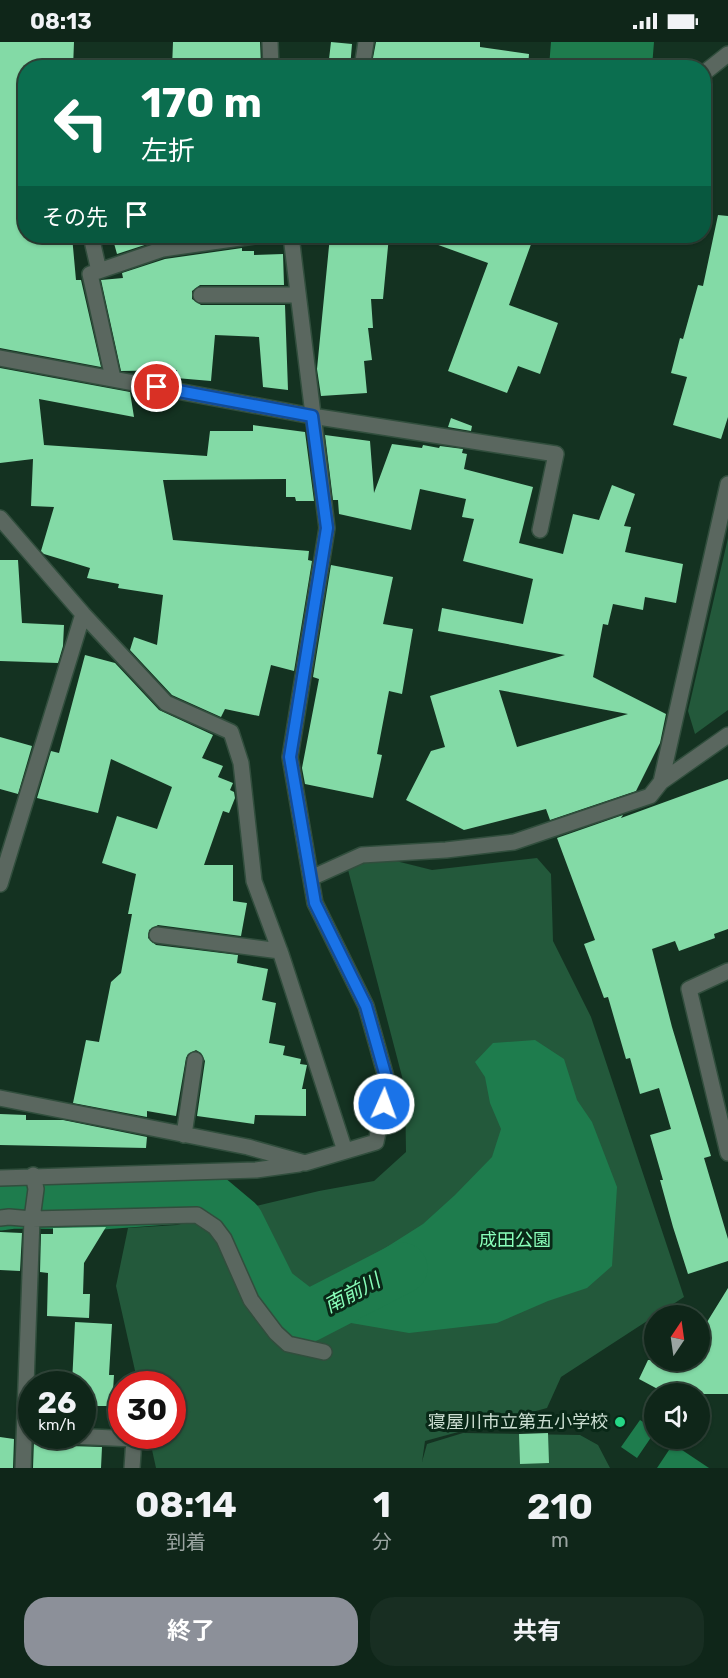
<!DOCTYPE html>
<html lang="ja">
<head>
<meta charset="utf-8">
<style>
	:root { --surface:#0f2619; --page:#182e22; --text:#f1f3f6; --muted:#9ba5a2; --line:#2f4338; --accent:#8c9099 }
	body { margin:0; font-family:Rubik,"Noto Sans JP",sans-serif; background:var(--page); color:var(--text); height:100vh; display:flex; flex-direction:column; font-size:22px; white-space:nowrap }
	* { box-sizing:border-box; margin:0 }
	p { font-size:20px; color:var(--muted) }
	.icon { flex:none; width:33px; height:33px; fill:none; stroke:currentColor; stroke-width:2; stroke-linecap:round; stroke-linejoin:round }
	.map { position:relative; height:1426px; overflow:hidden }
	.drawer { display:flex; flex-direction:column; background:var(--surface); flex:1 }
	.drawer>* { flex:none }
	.guide { position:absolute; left:18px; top:18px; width:693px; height:183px; border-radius:24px; box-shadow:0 2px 4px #0004,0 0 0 2px var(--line); background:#0b6e4f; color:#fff; overflow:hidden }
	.needle { width:39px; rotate:13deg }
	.tools { position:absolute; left:644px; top:1263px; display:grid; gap:12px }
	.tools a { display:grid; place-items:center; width:66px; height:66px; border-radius:50%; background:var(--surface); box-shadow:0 2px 4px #0004,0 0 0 2px var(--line); font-size:30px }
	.speed { position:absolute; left:18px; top:1329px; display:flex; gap:12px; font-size:30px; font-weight:700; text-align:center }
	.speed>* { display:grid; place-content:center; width:78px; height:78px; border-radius:50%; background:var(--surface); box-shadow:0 2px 4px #0004,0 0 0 2px var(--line); line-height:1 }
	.speed small { font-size:15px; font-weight:400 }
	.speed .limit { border:9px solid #d22; background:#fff; color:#111 }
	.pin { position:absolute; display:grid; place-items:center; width:51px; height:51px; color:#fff; margin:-26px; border:3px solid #fff; border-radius:50%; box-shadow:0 2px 6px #0007 }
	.me { position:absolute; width:66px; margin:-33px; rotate:2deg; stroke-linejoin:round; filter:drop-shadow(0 0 4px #0008) }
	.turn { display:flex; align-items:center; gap:21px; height:126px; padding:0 24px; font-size:27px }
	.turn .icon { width:78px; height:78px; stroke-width:2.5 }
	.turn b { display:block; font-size:42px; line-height:51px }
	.then { display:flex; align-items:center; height:57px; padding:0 24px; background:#0003; gap:12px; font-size:22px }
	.eta { display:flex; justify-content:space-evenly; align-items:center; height:102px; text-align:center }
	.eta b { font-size:36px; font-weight:700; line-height:42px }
	.action { display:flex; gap:12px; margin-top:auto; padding:12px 24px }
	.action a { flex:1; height:69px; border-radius:24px; background:var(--accent); color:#fff; font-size:24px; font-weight:700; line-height:69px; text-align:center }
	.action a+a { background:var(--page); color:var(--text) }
	.status { display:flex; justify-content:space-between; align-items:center; height:42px; padding:0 30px; background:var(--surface); direction:ltr }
	.status svg { height:16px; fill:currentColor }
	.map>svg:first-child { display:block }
</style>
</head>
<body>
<div class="status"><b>08:13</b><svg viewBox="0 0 49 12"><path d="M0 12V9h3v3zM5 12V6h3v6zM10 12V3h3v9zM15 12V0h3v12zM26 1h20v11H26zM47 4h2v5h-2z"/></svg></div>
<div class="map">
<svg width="728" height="1426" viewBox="0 0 728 1426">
	<rect width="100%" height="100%" fill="#143221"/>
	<path fill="#23593b" d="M728,496v172l-33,24 -7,-23z
		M537,816l14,16 2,67 38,76 93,280 -123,80 -14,31 -122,33 -3,21 5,-18 36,-11 117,2 18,10 12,23h-454l-7,-32h23v-52h-34l-22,-98 12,-58 49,-3 142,-34 55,-10 32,-29 -1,-64 -58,-222 41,-7 44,11z"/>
	<path fill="#1e7c4d" d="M551,0h103l-2,25h-103z
		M535,998l29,19 13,41 15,22 25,65 -5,79 -25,22 -39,13 -51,22 -88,10 -58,-10 -15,-33 24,-26 63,-40 32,-29 37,-38 9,-28 -11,-26 -5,-26 -10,-15 18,-19z
		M640,1378l14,9v4l-17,25 -16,-11z
		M673,1402l36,24h-52z"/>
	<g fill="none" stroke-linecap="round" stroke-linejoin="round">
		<path stroke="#1e7c4d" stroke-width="51" d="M0,1163l14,-2 87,1 106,-8 31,26 34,68 35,27 95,-49"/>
	</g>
	<path fill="#83daa6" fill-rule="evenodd" d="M0,0h74l-1,26h-47v168h46l4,44h5l20,87 -101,-19z
		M173,0h87l1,24 -89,2z
		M331,0l21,2 -2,24h-22z
		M376,0h104v5l49,7 -1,14h-85l-25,-4v4l-42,-3 1,-6 -4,-1z
		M718,173l10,1v201l-7,22 -48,-14 14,-48 -16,-4 9,-35 3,1 15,-54 5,1z
		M112,194h77l-29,4 -43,14z
		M330,194h59l-6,63h-12l2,29h-5l4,32 -8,1 3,32 -46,3 -4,-27z
		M420,194h114l-25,69 49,18 -18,51 -22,-8 -11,27 -59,-22 40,-108 -69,-25z
		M242,206v3h12v4l29,-1 1,31h-84l-8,6v8l9,6h84l3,85 -25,-3 -4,-50 -44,-2 -4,46 -35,-3 1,-8 -56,1 -20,-91 22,-2 -1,-5 43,-14z
		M0,326l130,24 4,25 -95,-18 5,46 163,11 3,-25h43v-6l52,7 9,69h-18l-1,-4h-9v-18l-123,1 10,60 136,11 -1,9 4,1 -18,110 -23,-6 -12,51 -34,-7 -4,8 -49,-22 -42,-45 4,-13 23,8 6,-50 -45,-7 1,-4 -32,-6 3,-10 -46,-14 -3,-3 13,-44 -23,-1 2,-47 -33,4z
		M451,376l21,8 -1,5 -23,-4z
		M325,393l45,6 4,52 18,-49 30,4 1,-3 16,3 1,-2 23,3 -1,4 5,1 -3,15 69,18 -14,56 44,11 10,-40 26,6 13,-35 23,9 -11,32 7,1 -6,25 58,12 -7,39 -31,-6 -2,13 -30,-6 -5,21 -5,-1 -10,53 73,37 -6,29 -24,48 -86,29 -4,-11 -82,21 -58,-30 25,-49 14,-4 -15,-51 135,-41 -127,-24 4,-23 81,16 10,-45 -70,-18 11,-42 -12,-2 4,-18 -46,-10 -9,41 -72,-16 -1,-14h-5zM499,648l129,24 -111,33z
		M0,518h18l4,63 42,2 -1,21 -5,17 -58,-2z
		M331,523l62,12 -10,47 30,5 -11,65 -13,-3 -12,63 5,1 -9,43 -68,-14 -3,-16 17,-89 -6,-2z
		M85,613l30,8 44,47 54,25 -11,23 21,8 -5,11 15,6 -3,7 4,2 1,6 -6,15 -6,-2 -19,54h29v36l14,2 -6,33 -83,-11 -9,5 -1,8 8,7 82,10 -1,8 31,6 -6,31 14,3 -7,40 16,3 -2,9 18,4 -1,5 7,1 -5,24h4v27l-51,-1 -1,9 -57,-8 8,-55 -4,-8 -5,-3 -8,4 -2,4 -10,58 -29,-5v6l-74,-14 13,-63 13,2 12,-60 10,-9 11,-59h-4l8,-40 -34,-11 15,-47 40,13 15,-42 -61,-28 -13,54 -61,-15 14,-47 8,2z
		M0,695l32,9 -14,48 -18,-5z
		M728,737v150l-14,5 1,4 -36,13 -4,-10 -23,8 20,78 39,129 -7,2 24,81v22l-40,13 -15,-47 -13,-47h3l-13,-45 21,-6 -12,-41 -19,6 -10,-36 -4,1 -18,-62 -4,1 -20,-54 11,-4 -38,-102 66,-23 -2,3z
		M0,1072l26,1v5h37l84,17 -1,11 -146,-3z
		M106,1185l-22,36 -1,31h7l-1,24 -42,-2 1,-43 -8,-1 1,-38h12v-6z
		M0,1190l22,1 -2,38 -20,-1z
		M728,1246v106h-61l-28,-15 9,-19h51v-25z
		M75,1280l37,2 -3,51h5l-2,31h-28l1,-22h-13z
		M548,1391l1,30 -29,1 -1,-30z
		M0,1395l14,2 -1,29h-13z
		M34,1398l36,6 32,1 -1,21h-68z"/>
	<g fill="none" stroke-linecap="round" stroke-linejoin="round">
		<defs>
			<path id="minor" d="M270,0l1,26
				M362,26l4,-26
				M704,31l24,-19
				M91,194l8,35
				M201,253h97
				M0,316l312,58 244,38 -16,76
				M113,336l-23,-104 73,-25 91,-13
				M0,476l83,96 83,89 65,29 10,31 13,118 27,73 64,197
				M661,740l67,-298
				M311,836l51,-23 84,-5 68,-8 136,-46 11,-14 67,-47
				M0,842l83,-270
				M157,893l123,16
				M728,929l-39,18 39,164
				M0,1056l248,49 57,16 71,-21 12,-58 -22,-78 -51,-103 -25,-146 37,-229 -36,-292
				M184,1093l11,-75
				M0,1136l256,-8 43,-6
				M0,1176l9,-1 23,2 165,-4 18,12 9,12 27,61 25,33 12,11 36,8
				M70,1394l64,3 -2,29
				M23,1426l9,-249 4,-30 -3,-14"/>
		</defs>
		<use href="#minor" stroke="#314e3d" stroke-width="18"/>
		<use href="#minor" stroke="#5a675f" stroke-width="15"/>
	</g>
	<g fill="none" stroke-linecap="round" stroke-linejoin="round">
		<defs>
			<path id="route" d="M157,345l155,29 15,112 -37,229 25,146 51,103 22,78 -4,20"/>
		</defs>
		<use href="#route" stroke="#114b97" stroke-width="15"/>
		<use href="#route" stroke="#1a73e8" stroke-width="10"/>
	</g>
	<circle fill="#25d886" stroke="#092817" stroke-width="2" cx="620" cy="1380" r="6"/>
	<g text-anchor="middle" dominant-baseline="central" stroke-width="6" stroke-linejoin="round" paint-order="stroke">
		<g font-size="18" fill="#8affba" stroke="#092817">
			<text x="515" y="1198">成田公園</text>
		</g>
		<g font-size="18" fill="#ccded2" stroke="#092817" text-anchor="end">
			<text x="608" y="1380">寝屋川市立第五小学校</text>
		</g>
		<g font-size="20" font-style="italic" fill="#88fdb9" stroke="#092817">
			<text transform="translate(352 1251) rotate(-28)">南前川</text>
		</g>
	</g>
</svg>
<div class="tools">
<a><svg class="needle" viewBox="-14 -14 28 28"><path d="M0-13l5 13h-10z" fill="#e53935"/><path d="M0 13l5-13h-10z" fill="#9ba5a2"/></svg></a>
<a><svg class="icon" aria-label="sound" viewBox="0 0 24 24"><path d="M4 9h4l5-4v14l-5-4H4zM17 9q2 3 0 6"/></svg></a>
</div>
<div class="speed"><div>26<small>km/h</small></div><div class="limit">30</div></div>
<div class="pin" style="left:157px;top:345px;background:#d93025"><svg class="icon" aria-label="arrive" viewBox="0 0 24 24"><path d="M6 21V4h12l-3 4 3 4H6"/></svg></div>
<svg class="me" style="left:384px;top:1062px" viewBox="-20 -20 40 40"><circle r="17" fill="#1a73e8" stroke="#fff" stroke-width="3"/><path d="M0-11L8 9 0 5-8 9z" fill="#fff"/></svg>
<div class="guide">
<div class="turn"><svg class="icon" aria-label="left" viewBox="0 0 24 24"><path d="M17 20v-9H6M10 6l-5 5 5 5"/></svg><div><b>170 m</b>左折</div></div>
<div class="then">その先<svg class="icon" aria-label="arrive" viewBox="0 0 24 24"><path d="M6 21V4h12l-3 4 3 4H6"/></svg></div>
</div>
</div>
<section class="drawer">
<div class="eta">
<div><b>08:14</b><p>到着</p></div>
<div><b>1</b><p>分</p></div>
<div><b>210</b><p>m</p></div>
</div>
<div class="action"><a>終了</a><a>共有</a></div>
</section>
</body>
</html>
